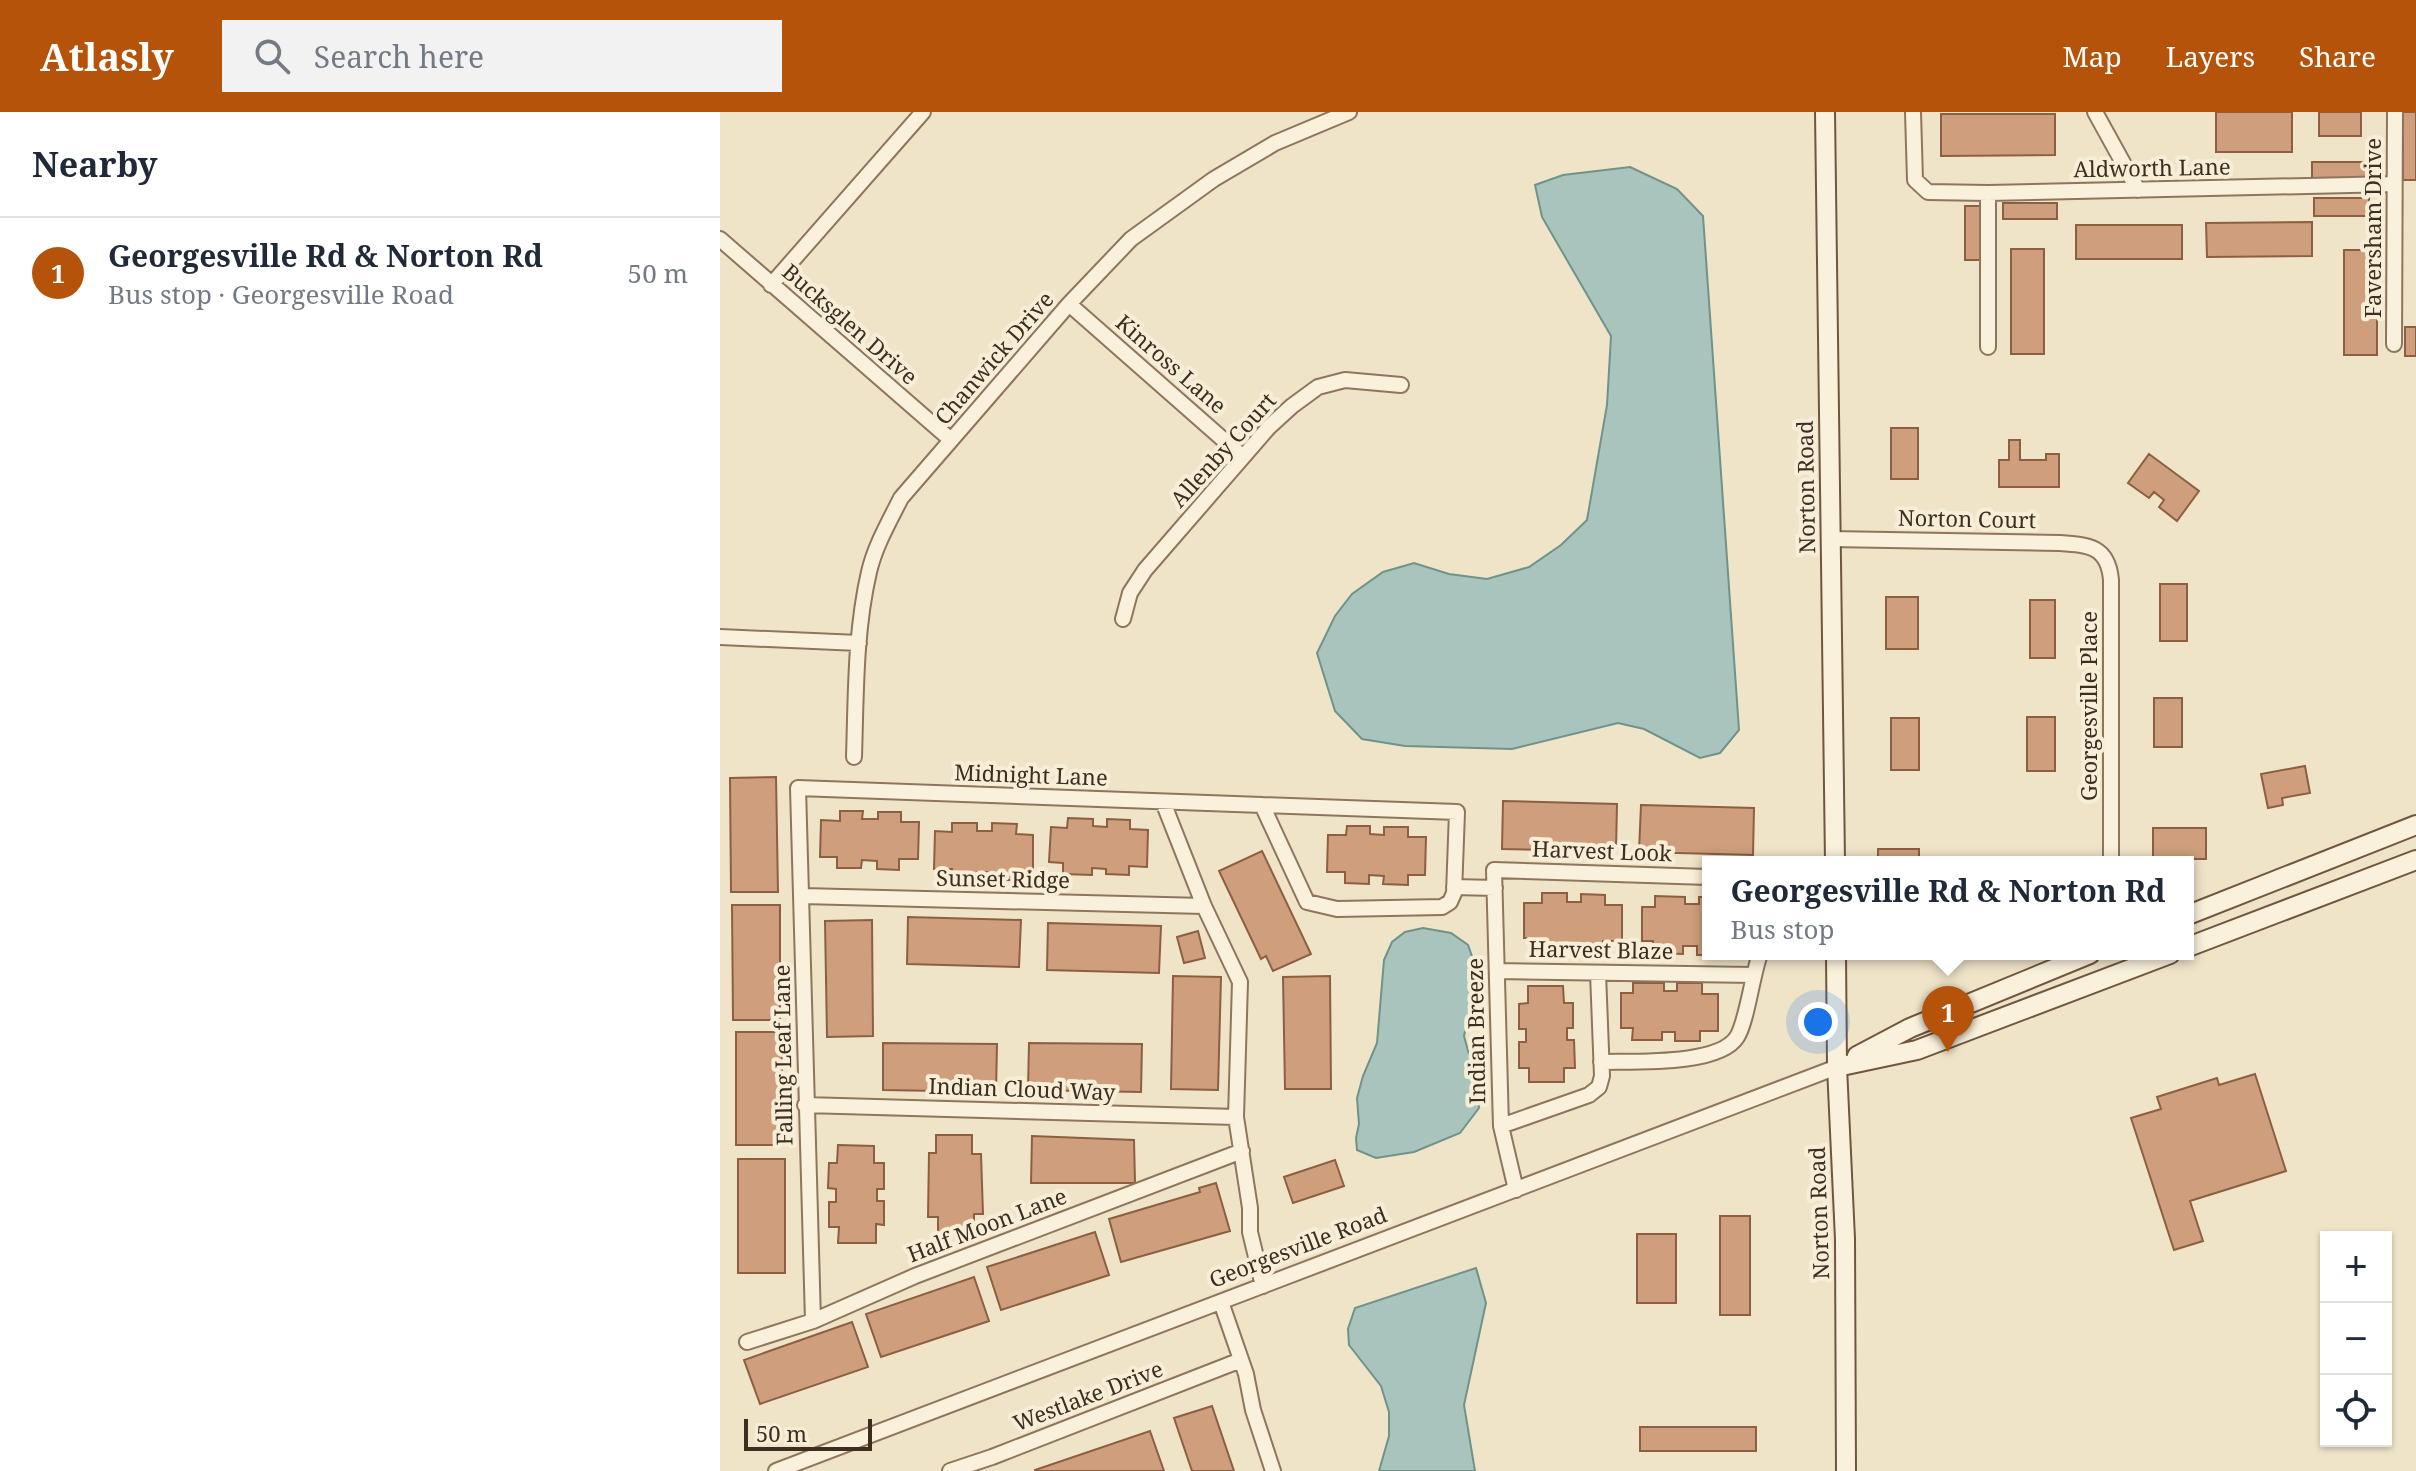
<!DOCTYPE html>
<meta charset="utf-8">
<style>
:root{--surface:#fff;--page:#f2f2f3;--text:#1f2937;--muted:#747a83;--line:#e0e1e3;--accent:#b45309}
body{margin:0;font-family:"Noto Serif",serif;background:var(--page);color:var(--text)}
.controls{position:absolute;right:24px;bottom:24px;display:grid;overflow:hidden;border-radius:0px;box-shadow:0 2px 6px #0004}
.controls button{width:72px;height:72px;display:grid;place-items:center;padding:0;border:0;border-bottom:2px solid var(--line);background:var(--surface);color:var(--text);font:40px sans-serif}
.scale{position:absolute;left:24px;bottom:20px;width:128px;box-sizing:border-box;padding-left:8px;border:4px solid #3d2e20;border-top:0;font-size:22px;line-height:28px;white-space:nowrap;color:#3d2e20;-webkit-text-stroke:6px #f7eed8;paint-order:stroke}
.you{position:absolute;left:1098px;top:910px;width:28px;height:28px;margin:-20px;border:6px solid #fff;border-radius:50%;background:#1a73e8;box-shadow:0 0 0 12px #1a73e833}
.badge{display:grid;place-items:center;width:52px;height:52px;border-radius:50%;background:var(--accent);color:#fff;font-size:26px;font-weight:700}
.pin{position:absolute;translate:-50% -66px;filter:drop-shadow(0 2px 4px #0008)}
.pin::after{content:'';position:absolute;top:42px;width:28px;height:24px;background:inherit;clip-path:polygon(0 0,100% 0,50% 100%)}
.popup{position:absolute;left:982px;top:744px;width:492px;height:104px;box-sizing:border-box;display:grid;place-content:center;border-radius:0px;background:var(--surface);filter:drop-shadow(0 2px 6px #0005);font-size:26px;white-space:nowrap;color:var(--muted)}
.popup b{font-size:30px;color:var(--text)}
.popup::after{content:'';position:absolute;left:50%;top:100%;margin-left:-16px;border:16px solid transparent;border-top-color:var(--surface)}
.list{margin:0;padding:0;list-style:none}
h2{display:flex;justify-content:space-between;align-items:center;height:104px;margin:0;padding:0 32px;font-size:34px}
h2 small{font-size:26px;font-weight:400;color:var(--muted)}
.list li{display:grid;grid-template-columns:52px 1fr auto;gap:24px;align-items:center;box-sizing:border-box;height:112px;padding:0 32px;border-top:2px solid var(--line)}
.list b{display:block;font-size:30px;white-space:nowrap}
.list p{margin:0;font-size:26px;white-space:nowrap;color:var(--muted)}
.list em{font-size:26px;font-style:normal;color:var(--muted)}
.icon{flex:none;width:44px;height:44px;fill:none;stroke:currentColor;stroke-width:2;stroke-linecap:round;stroke-linejoin:round}
.map{position:relative;flex:none;width:1696px;height:1359px;overflow:hidden}
header{display:flex;align-items:center;gap:48px;box-sizing:border-box;height:112px;padding:0 40px;background:var(--accent);color:#fff}
header strong{font-size:38px}
nav{display:flex;gap:44px;margin-inline-start:auto;font-size:28px}
.search{width:560px;height:72px;background:var(--page);display:flex;align-items:center;gap:20px;box-sizing:border-box;padding:0 28px;border-radius:0px;color:var(--muted);font-size:30px}
main{display:flex}
aside{flex:1;background:var(--surface)}
.map>svg:first-child{display:block}
.water{fill:#a9c4bc;stroke:#6f938a;stroke-width:2}
.building{fill:#cf9f7d;stroke:#8d5f41;stroke-width:2}
.lines{fill:none;stroke-linecap:round;stroke-linejoin:round}
.street-casing{stroke:#8d765c;stroke-width:18}
.secondary-casing{stroke:#6f573f;stroke-width:22}
.street{stroke:#faf1dc;stroke-width:14}
.secondary{stroke:#faf1dc;stroke-width:18}
.labels{text-anchor:middle;stroke-width:8;stroke-linejoin:round;paint-order:stroke}
.street-label{font-size:22px;fill:#3d2e20;stroke:#f7eed8}
</style>
<header>
<strong>Atlasly</strong>
<div class="search"><svg class="icon" aria-label="search" viewBox="0 0 24 24"><circle cx="10" cy="10" r="6"/><path d="M15 15l6 6"/></svg>Search here</div>
<nav><a>Map</a><a>Layers</a><a>Share</a></nav>
</header>
<main>
<aside>
<h2>Nearby<small></small></h2>
<ul class="list">
<li><span class="badge">1</span><div><b>Georgesville Rd &amp; Norton Rd</b><p>Bus stop · Georgesville Road</p></div><em>50 m</em></li>
</ul>
</aside>
<div class="map">
<svg width="1696" height="1359" viewBox="0 0 1696 1359">
<rect width="100%" height="100%" fill="#f0e4c8"/>
<!-- water -->
<path class="water" d="M910,55L957,77L983,104L1019,618L1000,641L980,646L924,617L898,611L792,637L685,634L642,627L615,599L597,541L615,504L632,482L663,460L694,451L729,462L767,467L809,455L841,433L867,408L887,293L891,224L822,105L815,73L843,63Z
M703,816L731,821L748,833L758,861L744,924L758,975L759,996L740,1021L694,1040L656,1046L637,1038L636,1026L639,1012L637,986L643,964L657,931L664,848L672,830L685,820Z
M756,1156L766,1191L744,1293L755,1359H659L669,1324V1300L661,1274L629,1233L628,1217L635,1196Z"/>
<!-- building -->
<path class="building" d="M1496,0H1572V40H1496Z
M1599,0H1641V24H1599Z
M1683,0H1696V68H1683Z
M1221,2H1335V43L1221,44Z
M1592,50H1649V69H1592Z
M1594,86H1649V104H1594Z
M1283,91H1337V107H1283Z
M1245,94H1262V148H1245Z
M1592,110V144L1487,145L1486,111Z
M1356,113H1462V147H1356Z
M1291,137H1324V242H1291Z
M1624,138H1657V243H1624Z
M1685,215H1696V244H1685Z
M1171,316H1198V367H1171Z
M1289,328H1300V348H1326V342H1339V375H1279V348H1289Z
M1429,342L1479,379L1457,409L1439,395L1444,388L1434,380L1429,386L1408,371Z
M1440,472H1467V529H1440Z
M1166,485H1198V537H1166Z
M1310,488H1335V546H1310Z
M1434,586H1462V635H1434Z
M1307,605H1335V659H1307Z
M1171,606H1199V658H1171Z
M1585,654L1590,681L1562,686L1563,693L1548,696L1541,662Z
M56,665L58,780H11L10,666Z
M783,689L897,692L896,739L782,737Z
M921,693L1034,696L1033,743L919,740Z
M120,699H143L142,707H158V700H181V710H199L198,747H179V758L157,757V749L142,748L141,756H117V745H100L101,708L120,709Z
M348,706L373,707V714L387,715V707L410,708V717L428,718L427,755L409,754V763L386,762V757L372,756V763L343,762V751L329,750L331,715L347,716Z
M232,711H257V719H272V711L297,712L296,722L313,723V759L295,758V768H270V760H257L256,768L232,767V757H214L215,719L232,720Z
M627,714H650V722L664,723V715H688V725H706L705,763H688V773L663,772L664,764L649,763V772L625,771V760H607L608,723H626Z
M1433,716H1486V747H1433Z
M1158,737H1199V750H1158Z
M542,739L591,842L553,859L546,844L541,847L499,759Z
M822,781H847V790H861V782L885,783V793H902V829H883L882,840H860V831H846V837H815V826H804V791H822Z
M935,784L965,785V792H979V785H988V842L1001,843H977V834H963V842L933,841V829H922V795H935Z
M12,793H60V908H13Z
M188,805L301,808L299,855L187,852Z
M152,808L153,924L107,925L105,809Z
M328,811L441,814L439,861L327,858Z
M478,819L485,846L464,851L457,825Z
M453,864L501,865L498,978L451,977Z
M610,864L611,977H565L563,865Z
M913,871H944V879H957V871H982V882H998V919H980V929H955V920H942V928H912L913,916H901V881H913Z
M808,874H843L844,891H853V916H847V928H854L855,956H844V970H809V956H799V930H806V917H799V892L808,891Z
M16,920H62V1033H16Z
M163,931L277,932L276,980L163,978Z
M309,931L422,932L421,980L308,978Z
M1535,962L1566,1059L1470,1089L1483,1129L1454,1138L1411,1006L1441,997L1437,985L1497,966L1499,973Z
M216,1023H252V1042H261L263,1102H254V1121H218V1105H208L209,1041H216Z
M312,1024L414,1028L415,1071H311Z
M118,1033L154,1034V1051H164V1077H157V1089H164V1113L156,1112V1131H118L119,1115H109V1090H116V1077L108,1076L109,1051H117Z
M18,1047H65V1161H18Z
M615,1048L624,1074L573,1091L564,1065Z
M496,1071L510,1119L401,1150L389,1107L480,1080L479,1076Z
M1000,1104H1030V1203H1000Z
M375,1120L389,1163L281,1198L267,1155Z
M917,1122H956V1191H917Z
M254,1165L269,1209L161,1245L146,1202Z
M132,1210L148,1255L40,1292L24,1248Z
M492,1294L514,1359H472L454,1306Z
M920,1315H1036V1339H920Z
M430,1319L444,1359H315V1358Z"/>
<g class="lines">
<!-- street casing -->
<g class="street-casing">
<path id="street" d="M1193,0L1195,68L1208,80L1268,81L1674,72
M1375,0L1418,78
M0,127L231,328
M51,173L203,0
M349,192L523,345
M1674,232L1675,0
M1268,235V81
M1110,427L1339,431C1369,433 1388,434 1391,468V750
M403,507L410,481L425,458L549,315L572,294L598,275L625,268L681,273
M0,525L139,531
M134,645C136,584 135,520 149,460C155,434 169,410 181,386L349,192L411,127L494,67L555,31L629,0
M443,690L484,794L520,870L516,1005L530,1096V1120L543,1174
M542,693L737,700L734,781L730,790L722,795L617,797L587,790Z
M734,775L775,776
M82,784L484,794
M777,859L1033,863
M881,950C912,949 999,954 1017,925C1027,909 1032,864 1040,842
M85,993L516,1005
M781,1014L869,983L879,975L882,964L878,861
M796,1078L781,1014L774,758L988,765
M501,1190L526,1262L533,1298L553,1359
M93,1209L78,676L542,693
M27,1230L93,1209L195,1164L522,1039
M56,1359L1117,955
M230,1359L272,1345L521,1248"/>
</g>
<!-- secondary casing -->
<g class="secondary-casing">
<path id="secondary" d="M1105,0L1115,750
M1468,803L1696,713
M1468,835L1696,748
M1116,842L1117,955L1125,1127L1126,1359
M1137,944L1190,916L1370,842
M1117,955L1197,938L1450,842"/>
</g>
<!-- street -->
<use href="#street" class="street"/>
<!-- secondary -->
<use href="#secondary" class="secondary"/>
</g>
<g class="labels">
<!-- street labels -->
<g class="street-label">
<text transform="translate(1432 56) rotate(-1)" y="8">Aldworth Lane</text>
<text transform="translate(1653 116) rotate(-90)" y="8">Faversham Drive</text>
<text transform="translate(130 212) rotate(41)" y="8">Bucksglen Drive</text>
<text transform="translate(274 246) rotate(-49)" y="8">Chanwick Drive</text>
<text transform="translate(451 252) rotate(41)" y="8">Kinross Lane</text>
<text transform="translate(503 338) rotate(-48)" y="8">Allenby Court</text>
<text transform="translate(1086 375) rotate(-91)" y="8">Norton Road</text>
<text transform="translate(1247 407) rotate(1)" y="8">Norton Court</text>
<text transform="translate(1369 594) rotate(-90)" y="8">Georgesville Place</text>
<text transform="translate(311 663) rotate(2)" y="8">Midnight Lane</text>
<text transform="translate(882 739) rotate(2)" y="8">Harvest Look</text>
<text transform="translate(283 767) rotate(1)" y="8">Sunset Ridge</text>
<text transform="translate(881 838) rotate(1)" y="8">Harvest Blaze</text>
<text transform="translate(756 919) rotate(-91)" y="8">Indian Breeze</text>
<text transform="translate(63 943) rotate(-91)" y="8">Falling Leaf Lane</text>
<text transform="translate(302 977) rotate(2)" y="8">Indian Cloud Way</text>
<text transform="translate(1099 1101) rotate(-92)" y="8">Norton Road</text>
<text transform="translate(267 1113) rotate(-21)" y="8">Half Moon Lane</text>
<text transform="translate(578 1135) rotate(-21)" y="8">Georgesville Road</text>
<text transform="translate(368 1284) rotate(-21)" y="8">Westlake Drive</text>
</g>
</g>
</svg>
<div class="controls">
<button>+</button>
<button>−</button>
<button><svg class="icon" aria-label="locate" viewBox="0 0 24 24"><circle cx="12" cy="12" r="6"/><path d="M12 2v4M12 18v4M2 12h4M18 12h4"/></svg></button>
</div>
<div class="scale">50 m</div>
<div class="you"></div>
<div class="pin badge" style="left:1228px;top:940px">1</div>
<div class="popup"><b>Georgesville Rd &amp; Norton Rd</b>Bus stop</div>
</div>
</main>
